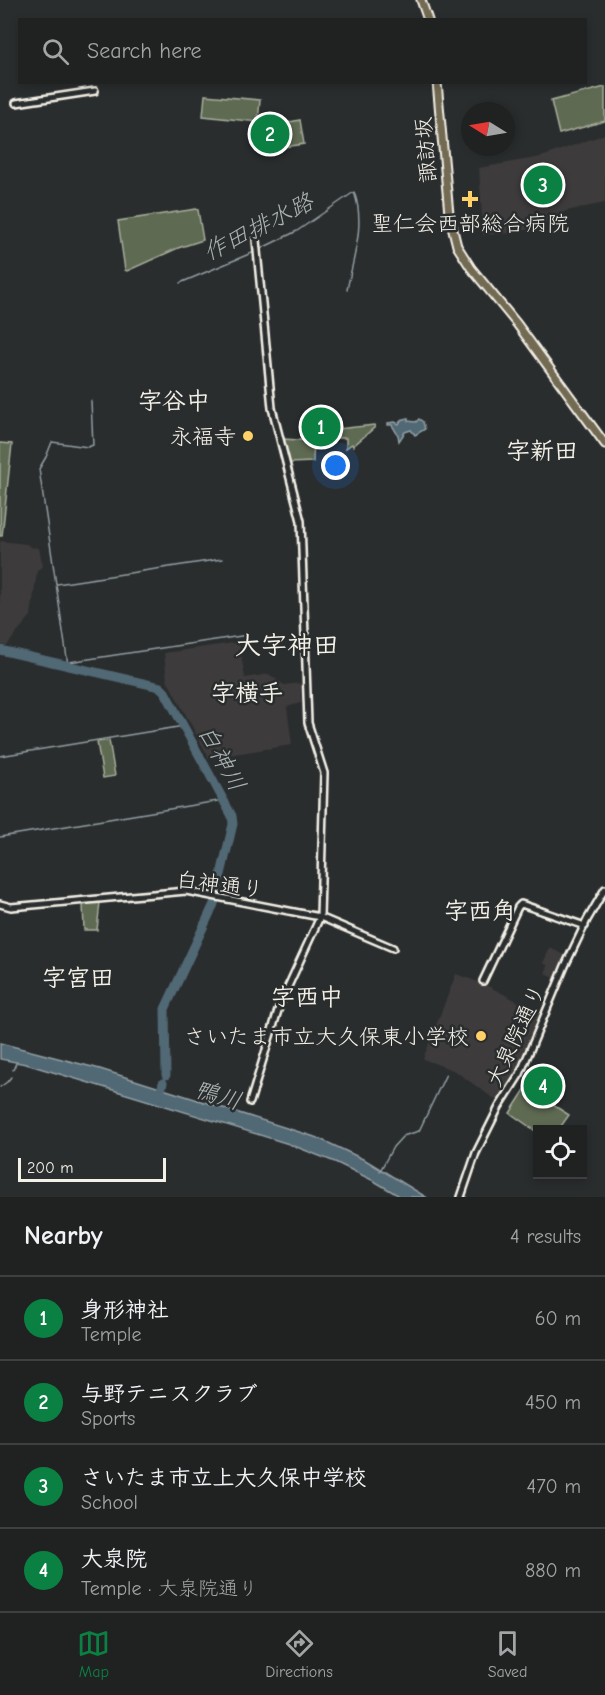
<!DOCTYPE html>
<meta charset="utf-8">
<style>
:root{--surface:#202222;--page:#2d2f2f;--text:#f1f3f6;--muted:#a2a4a5;--line:#3d3f40;--accent:#0b8043}
body{margin:0;font-family:"Comic Neue","Klee One",sans-serif;background:var(--page);color:var(--text)}
.controls{position:absolute;right:18px;bottom:18px;display:grid;overflow:hidden;border-radius:0px;box-shadow:0 3px 9px #0003}
.controls button{width:54px;height:54px;display:grid;place-items:center;padding:0;border:0;border-bottom:2px solid var(--line);background:var(--surface);color:var(--text);font:30px sans-serif}
.compass{position:absolute;left:461px;top:102px;width:54px;height:54px;border-radius:50%;background:var(--surface);box-shadow:0 3px 9px #0003;rotate:281deg}
.scale{position:absolute;left:18px;bottom:15px;width:148px;box-sizing:border-box;padding-left:6px;border:3px solid #f4f1e8;border-top:0;font-size:16px;line-height:21px;white-space:nowrap;color:#f4f1e8;-webkit-text-stroke:4px #2a2d2e;paint-order:stroke}
.you{position:absolute;left:336px;top:466px;width:21px;height:21px;margin:-15px;border:4px solid #fff;border-radius:50%;background:#1a73e8;box-shadow:0 0 0 9px #1a73e833}
.badge{display:grid;place-items:center;width:39px;height:39px;border-radius:50%;background:var(--accent);color:#fff;font-size:20px;font-weight:700}
.pin{position:absolute;translate:-50% -50%;border:3px solid #fff;box-shadow:0 2px 6px #0006}
.list{margin:0;padding:0;list-style:none}
h2{display:flex;justify-content:space-between;align-items:center;height:78px;margin:0;padding:0 24px;font-size:26px}
h2 small{font-size:20px;font-weight:400;color:var(--muted)}
.list li{display:grid;grid-template-columns:39px 1fr auto;gap:18px;align-items:center;box-sizing:border-box;height:84px;padding:0 24px;border-top:2px solid var(--line)}
.list b{display:block;font-size:22px;white-space:nowrap}
.list p{margin:0;font-size:20px;white-space:nowrap;color:var(--muted)}
.list em{font-size:20px;font-style:normal;color:var(--muted)}
.icon{flex:none;width:33px;height:33px;fill:none;stroke:currentColor;stroke-width:2;stroke-linecap:round;stroke-linejoin:round}
.map{position:relative;flex:none;width:605px;height:1197px;overflow:hidden}
.search{position:absolute;background:var(--surface);box-shadow:0 3px 9px #0003;left:18px;right:18px;top:18px;height:66px;display:flex;align-items:center;gap:15px;box-sizing:border-box;padding:0 21px;border-radius:0px;color:var(--muted);font-size:22px}
.sheet{height:414px;background:var(--surface)}
nav{display:flex;justify-content:space-around;align-items:center;box-sizing:border-box;height:84px;border-top:2px solid var(--line);background:var(--surface);font-size:16px;color:var(--muted)}
nav a{display:grid;justify-items:center;gap:3px}
nav .on{color:var(--accent)}
.map>svg:first-child{display:block}
.built{fill:#3d3a3a}
.green{fill:#5e6b53;stroke:#a9ae9e;stroke-width:1.5}
.water{fill:#516875;stroke:#929fa3;stroke-width:1.5}
.lines{fill:none;stroke-linecap:round;stroke-linejoin:round}
.stream{stroke:#929fa3;stroke-width:1.5}
.river{stroke:#516875;stroke-width:9}
.minor-casing{stroke:#f4f1e8;stroke-width:10}
.major-casing{stroke:#f4f1e8;stroke-width:11}
.minor{stroke:#2a2d2e;stroke-width:5}
.major{stroke:#736b52;stroke-width:7}
.poi-dot{fill:#ffd166;stroke:#2a2d2e;stroke-width:2}
.labels{text-anchor:middle;stroke-width:5;stroke-linejoin:round;paint-order:stroke}
.street-label{font-size:22px;fill:#f4f1e8;stroke:#2a2d2e}
.poi-label{font-size:22px;fill:#f4f1e8;stroke:#2a2d2e;text-anchor:end}
.water-label{font-size:24px;font-style:italic;fill:#abb3b4;stroke:#2a2d2e}
.neighbourhood-label{font-size:24px;font-weight:bold;fill:#f4f1e8;stroke:#2a2d2e}
.quarter-label{font-size:26px;font-weight:bold;fill:#f4f1e8;stroke:#2a2d2e}
</style>
<div class="map">
<svg width="605" height="1197" viewBox="0 0 605 1197">
<rect width="100%" height="100%" fill="#2a2d2e"/>
<filter id="ink" filterUnits="userSpaceOnUse"><feTurbulence type="fractalNoise" baseFrequency=".0167" numOctaves="2"/><feDisplacementMap in="SourceGraphic" scale="12" xChannelSelector="R" yChannelSelector="G"/><feConvolveMatrix kernelMatrix="1 2 1 2 8 2 1 2 1" color-interpolation-filters="sRGB"/></filter>
<g filter="url(#ink)">
<!-- built -->
<path class="built" d="M605,134V203L566,211L539,227L512,233L483,235L479,168L541,157Z
M0,541L27,544L30,547L39,548L43,566L37,571L31,616L18,631L7,646L0,645Z
M239,642L245,678L269,674L284,685L301,683V703L287,707L292,745L209,758L167,680L164,653Z
M550,948L565,955L554,978L545,973L548,966L543,963Z
M456,974L484,984L540,1013L515,1073L497,1101L455,1071L423,1059Z"/>
<!-- green -->
<path class="green" d="M605,87V121L559,134L551,101Z
M205,95L260,100L258,122L203,116Z
M300,120L304,144L278,148L274,125Z
M196,209L198,210L203,240L178,248L127,271L125,270L118,221Z
M374,425L375,427L353,446L352,444L346,448V438H337L338,429Z
M283,439L314,441L313,462L289,463Z
M0,443L12,444L2,536H0Z
M109,740L115,776L103,778L97,742Z
M100,902L97,930H84L83,904Z
M526,1088L569,1115L559,1129L538,1130L537,1132L510,1113Z"/>
<!-- water -->
<path class="water" d="M408,418V421L416,422L419,419L423,422L425,429L415,435L411,430L405,432L399,441L398,435L392,425H388V423L395,422L399,424L401,420Z
M0,1043L100,1069L318,1138L367,1161L426,1197H401L374,1181L335,1162L289,1144L133,1096L26,1064L0,1059Z"/>
<g class="lines">
<!-- stream -->
<path class="stream" d="M258,250L297,231L354,192C366,224 353,258 347,290
M180,283L254,252
M57,584L222,559
M69,662L248,635
M68,665L39,469L46,457L52,442L88,447L93,445L91,401
M0,756L184,726
M0,837L224,800
M13,1070L16,1063
M0,1087L7,1082L11,1077
M380,1171L393,1147L403,1136L419,1131L446,1074"/>
<!-- river -->
<path class="river" d="M0,650L160,687L165,692L232,816L233,824L214,904L165,1009L166,1075
M159,1097L163,1083"/>
<!-- minor casing -->
<g class="minor-casing">
<path id="minor" d="M16,103L95,91
M0,904L11,907L186,891L320,917L393,948
M483,981L518,907L521,904L585,926
M250,1102L280,1004L320,917L324,773L308,723L301,521L272,408L256,240
M461,1197L476,1153L499,1107L520,1074L565,966L587,920L605,889"/>
</g>
<!-- major casing -->
<g class="major-casing">
<path id="major" d="M421,0L428,20
M437,82L449,214L457,246L471,268L517,324L605,444"/>
</g>
<!-- minor -->
<use href="#minor" class="minor"/>
<!-- major -->
<use href="#major" class="major"/>
</g>
</g>
<!-- markers -->
<g class="poi-dot">
<path d="M467 190h6v6h6v6h-6v6h-6v-6h-6v-6h6z"/>
<circle cx="248" cy="436" r="6"/>
<circle cx="481" cy="1036" r="6"/>
</g>
<g class="labels">
<!-- street labels -->
<g class="street-label">
<text transform="translate(425 150) rotate(-95)" y="8">諏訪坂</text>
<text transform="translate(220 884) rotate(7)" y="8">白神通り</text>
<text transform="translate(515 1035) rotate(-65)" y="8">大泉院通り</text>
</g>
<!-- poi labels -->
<g class="poi-label">
<text x="470" y="231" text-anchor="middle">聖仁会西部総合病院</text>
<text x="236" y="444">永福寺</text>
<text x="469" y="1044">さいたま市立大久保東小学校</text>
</g>
<!-- water labels -->
<g class="water-label">
<text transform="translate(258 227) rotate(-27)" y="8">作田排水路</text>
<text transform="translate(222 758) rotate(61)" y="8">白神川</text>
<text transform="translate(218 1095) rotate(17)" y="8">鴨川</text>
</g>
<!-- neighbourhood labels -->
<g class="neighbourhood-label">
<text x="174" y="409">字谷中</text>
<text x="542" y="459">字新田</text>
<text x="247" y="701">字横手</text>
<text x="480" y="919">字西角</text>
<text x="78" y="986">字宮田</text>
<text x="307" y="1005">字西中</text>
</g>
<!-- quarter labels -->
<g class="quarter-label">
<text x="287" y="654">大字神田</text>
</g>
</g>
</svg>
<div class="controls">
<button><svg class="icon" aria-label="locate" viewBox="0 0 24 24"><circle cx="12" cy="12" r="6"/><path d="M12 2v4M12 18v4M2 12h4M18 12h4"/></svg></button>
</div>
<svg class="compass" viewBox="-18 -18 36 36"><path d="M0-13l5 13h-10z" fill="#e53935"/><path d="M0 13l5-13h-10z" fill="#a2a4a5"/></svg>
<div class="scale">200 m</div>
<div class="you"></div>
<div class="pin badge" style="left:321px;top:427px">1</div>
<div class="pin badge" style="left:270px;top:134px">2</div>
<div class="pin badge" style="left:543px;top:185px">3</div>
<div class="pin badge" style="left:543px;top:1086px">4</div>
<div class="search"><svg class="icon" aria-label="search" viewBox="0 0 24 24"><circle cx="10" cy="10" r="6"/><path d="M15 15l6 6"/></svg>Search here</div>
</div>
<section class="sheet">
<h2>Nearby<small>4 results</small></h2>
<ul class="list">
<li><span class="badge">1</span><div><b>身形神社</b><p>Temple</p></div><em>60 m</em></li>
<li><span class="badge">2</span><div><b>与野テニスクラブ</b><p>Sports</p></div><em>450 m</em></li>
<li><span class="badge">3</span><div><b>さいたま市立上大久保中学校</b><p>School</p></div><em>470 m</em></li>
<li><span class="badge">4</span><div><b>大泉院</b><p>Temple · 大泉院通り</p></div><em>880 m</em></li>
</ul>
</section>
<nav>
<a class="on"><svg class="icon" aria-label="map" viewBox="0 0 24 24"><path d="M3 6l6-2 6 2 6-2v14l-6 2-6-2-6 2zM9 4v14M15 6v14"/></svg>Map</a>
<a><svg class="icon" aria-label="directions" viewBox="0 0 24 24"><path d="M12 3l9 9-9 9-9-9zM9 14v-3h6M13 9l2 2-2 2"/></svg>Directions</a>
<a><svg class="icon" aria-label="saved" viewBox="0 0 24 24"><path d="M7 4h10v16l-5-4-5 4z"/></svg>Saved</a>
</nav>
